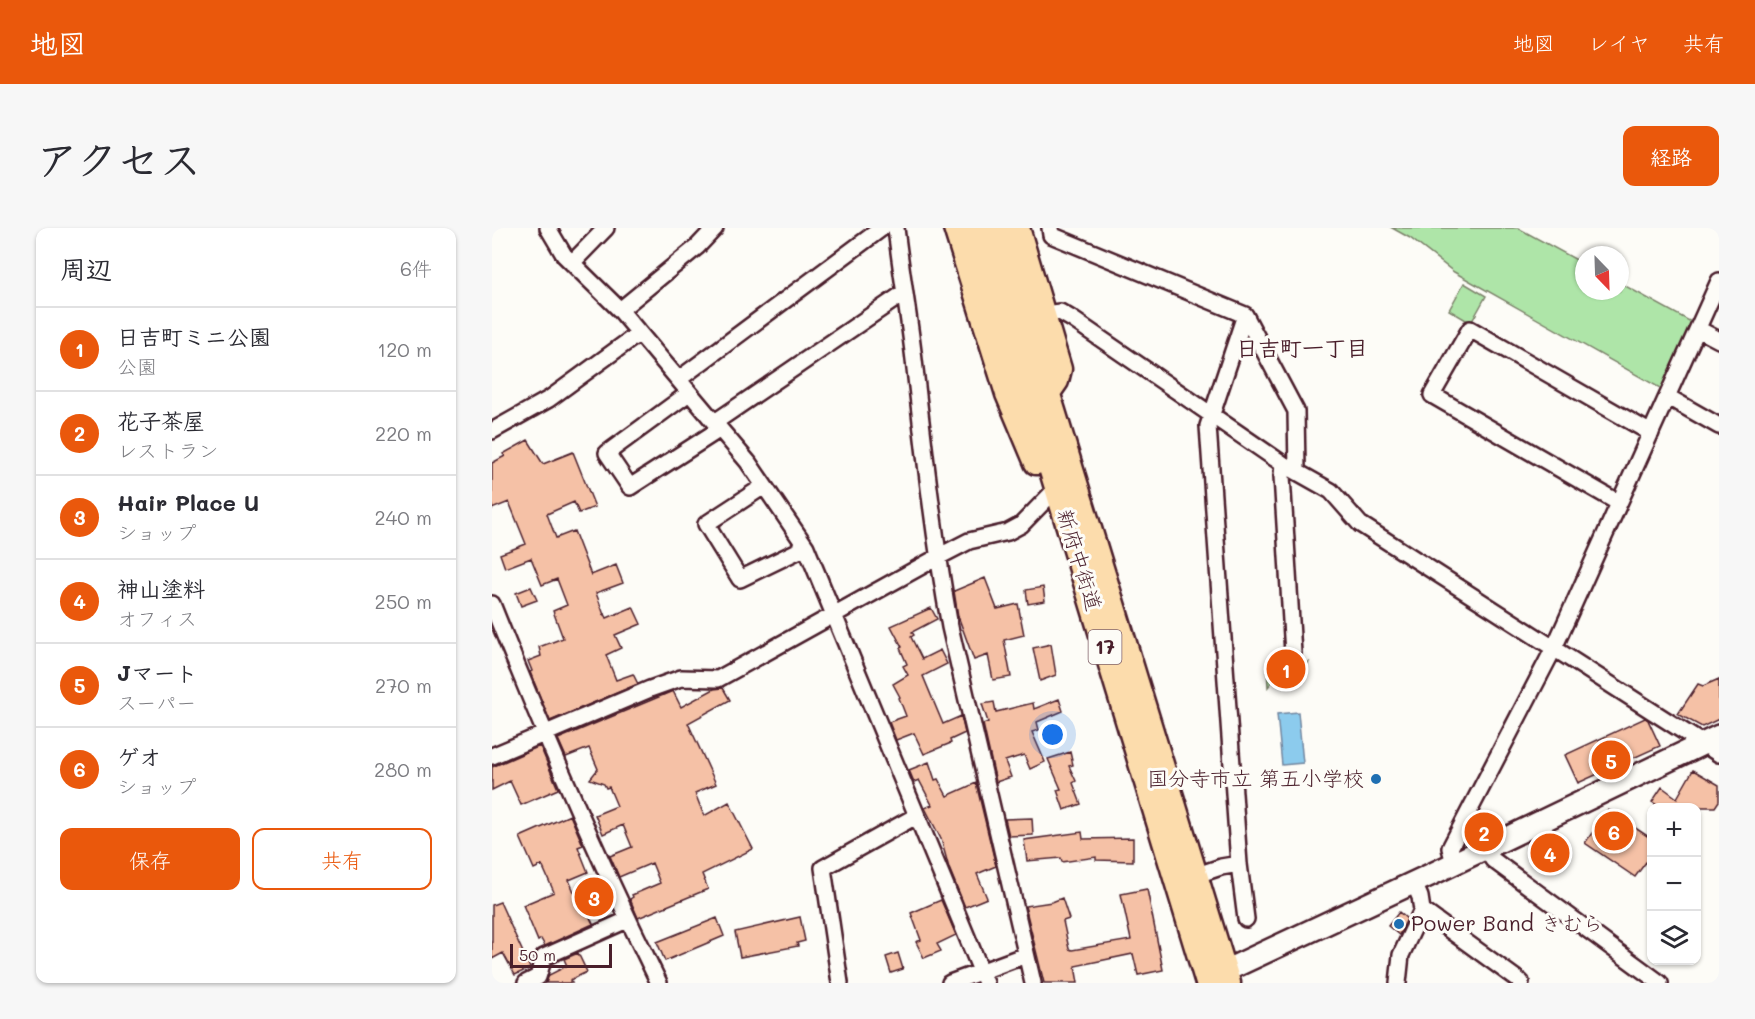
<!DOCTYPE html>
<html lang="ja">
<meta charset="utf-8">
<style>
:root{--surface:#fff;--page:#f7f7f7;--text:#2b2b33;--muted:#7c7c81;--line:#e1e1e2;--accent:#ea580c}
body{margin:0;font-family:Mali,"Klee One",sans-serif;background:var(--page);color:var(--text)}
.controls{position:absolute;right:18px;bottom:18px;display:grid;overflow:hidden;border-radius:12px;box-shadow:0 2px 4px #0004}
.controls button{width:54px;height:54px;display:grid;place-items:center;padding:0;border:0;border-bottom:2px solid var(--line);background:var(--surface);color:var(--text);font:30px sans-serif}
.compass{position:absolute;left:1083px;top:18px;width:54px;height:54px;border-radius:50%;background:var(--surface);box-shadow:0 2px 4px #0004;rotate:157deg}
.scale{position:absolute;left:18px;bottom:15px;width:102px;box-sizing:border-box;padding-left:6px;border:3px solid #4a1f2b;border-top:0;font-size:16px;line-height:21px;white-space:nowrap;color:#4a1f2b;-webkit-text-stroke:4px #fdfcf7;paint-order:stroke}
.you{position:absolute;left:561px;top:507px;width:21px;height:21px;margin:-15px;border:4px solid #fff;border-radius:50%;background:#1a73e8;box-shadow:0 0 0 9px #1a73e833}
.badge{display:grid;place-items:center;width:39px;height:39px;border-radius:50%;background:var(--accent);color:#fff;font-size:20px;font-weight:700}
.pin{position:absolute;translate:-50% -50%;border:3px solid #fff;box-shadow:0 2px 6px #0006}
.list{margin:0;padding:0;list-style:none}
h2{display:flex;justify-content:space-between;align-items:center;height:78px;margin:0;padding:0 24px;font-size:26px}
h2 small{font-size:20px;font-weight:400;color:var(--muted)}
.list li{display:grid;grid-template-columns:39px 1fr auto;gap:18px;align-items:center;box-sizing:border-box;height:84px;padding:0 24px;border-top:2px solid var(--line)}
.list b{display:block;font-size:22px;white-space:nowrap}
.list p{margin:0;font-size:20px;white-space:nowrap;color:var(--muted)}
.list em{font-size:20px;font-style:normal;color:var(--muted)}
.actions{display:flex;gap:12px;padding:18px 24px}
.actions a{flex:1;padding:14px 0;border:2px solid var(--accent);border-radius:12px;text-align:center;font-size:21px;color:var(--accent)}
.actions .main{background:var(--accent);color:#fff}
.icon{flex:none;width:33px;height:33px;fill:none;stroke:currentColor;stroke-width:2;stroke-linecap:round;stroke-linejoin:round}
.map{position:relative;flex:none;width:1227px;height:755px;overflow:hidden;border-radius:12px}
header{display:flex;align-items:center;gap:36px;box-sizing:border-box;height:84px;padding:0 30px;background:var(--accent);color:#fff}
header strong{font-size:28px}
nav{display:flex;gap:33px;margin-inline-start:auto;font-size:21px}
.intro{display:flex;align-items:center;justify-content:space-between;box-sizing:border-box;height:144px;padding:0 36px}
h1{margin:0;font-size:42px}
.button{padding:15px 27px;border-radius:12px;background:var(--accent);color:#fff;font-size:21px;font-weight:700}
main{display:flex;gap:36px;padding:0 36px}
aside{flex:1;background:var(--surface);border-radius:12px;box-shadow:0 2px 4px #0004}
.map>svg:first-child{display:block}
.green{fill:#aee5a8;stroke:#7c826a;stroke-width:1.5}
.water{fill:#8ccbed;stroke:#72869f;stroke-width:1.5}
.building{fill:#f5c1a6;stroke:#4a1f2b;stroke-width:1.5}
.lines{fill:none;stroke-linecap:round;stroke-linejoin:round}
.street-casing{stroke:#4a1f2b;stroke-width:20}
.secondary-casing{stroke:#4a1f2b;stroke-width:26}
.primary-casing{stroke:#4a1f2b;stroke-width:27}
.street{stroke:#fdfcf7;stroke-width:15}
.secondary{stroke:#fdfcf7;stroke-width:21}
.primary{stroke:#fcdcac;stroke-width:22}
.poi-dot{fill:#1f6fb2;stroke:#fdfcf7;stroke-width:2}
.labels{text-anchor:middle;stroke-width:6;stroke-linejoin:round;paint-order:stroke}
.shield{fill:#fdfcf7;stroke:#806168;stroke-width:1.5}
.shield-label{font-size:20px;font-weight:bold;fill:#4a1f2b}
.street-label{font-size:21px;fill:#4a1f2b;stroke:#fdfcf7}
.poi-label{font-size:21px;fill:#4a1f2b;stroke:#fdfcf7;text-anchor:end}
.neighbourhood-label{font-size:22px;font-weight:bold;fill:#4a1f2b;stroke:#fdfcf7}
</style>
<header>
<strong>地図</strong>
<nav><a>地図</a><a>レイヤ</a><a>共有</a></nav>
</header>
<div class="intro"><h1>アクセス</h1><a class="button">経路</a></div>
<main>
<aside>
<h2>周辺<small>6件</small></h2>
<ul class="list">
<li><span class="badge">1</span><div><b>日吉町ミニ公園</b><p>公園</p></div><em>120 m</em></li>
<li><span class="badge">2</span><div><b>花子茶屋</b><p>レストラン</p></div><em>220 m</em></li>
<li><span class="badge">3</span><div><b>Hair Place U</b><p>ショップ</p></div><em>240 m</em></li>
<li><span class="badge">4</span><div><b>神山塗料</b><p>オフィス</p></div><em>250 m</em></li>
<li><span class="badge">5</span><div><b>Jマート</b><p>スーパー</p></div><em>270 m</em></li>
<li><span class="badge">6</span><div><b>ゲオ</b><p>ショップ</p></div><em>280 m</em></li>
</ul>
<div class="actions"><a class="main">保存</a><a>共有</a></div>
</aside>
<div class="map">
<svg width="1227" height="755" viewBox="0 0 1227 755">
<rect width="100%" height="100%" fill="#fdfcf7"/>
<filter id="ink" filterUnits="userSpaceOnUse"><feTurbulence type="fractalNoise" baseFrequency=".0167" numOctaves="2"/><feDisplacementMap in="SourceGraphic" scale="12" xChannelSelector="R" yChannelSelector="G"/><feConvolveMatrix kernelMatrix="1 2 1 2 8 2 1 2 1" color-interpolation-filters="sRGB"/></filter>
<g filter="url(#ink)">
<!-- green -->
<path class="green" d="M900,0H1026L1092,36V63H1128V55L1203,96L1175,164L962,44L918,10Z
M972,55L994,68L979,95L957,82Z
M806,425L807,436L817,434L810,448L801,455L788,444L776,459L775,439L799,436V426Z"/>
<!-- water -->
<path class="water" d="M806,484L811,535L790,537L785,486Z"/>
<!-- building -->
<path class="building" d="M36,212L51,236L81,224L103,279L87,285L82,274L55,286L64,310L82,303L99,347L124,337L131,355L104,365L112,387L113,386L115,390L141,379L149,396L123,407L129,420L114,427L124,452L141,446L146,456L58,493L38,444L40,443L36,433L49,428L47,419L71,410L61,383L75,377L65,351L50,357L39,330L13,340L8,326L34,316L17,274L0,281V235L13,228L11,226Z
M493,350L505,381L526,376L532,407L512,412L519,449L501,452L496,427L482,432L466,388L462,363Z
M39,359L45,372L29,378L24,365Z
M551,359L553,373L536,376L534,362Z
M439,380L445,391L420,404L422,407L419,409L430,431L448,422L455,436L431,448L451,496L469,488L473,505L458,512L459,515L432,526L422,505L404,512L397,494L414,488L407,470L408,469L401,456L416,447L411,438L415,436L408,420L410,419L399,398Z
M559,416L564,447L548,453L541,420Z
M1227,451V491L1210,499L1186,486L1206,456L1211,458Z
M231,460L238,472L196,495L224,556L203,565L212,588L237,574L261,621L210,646L216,661L146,690L138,671L141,669L140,667L168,655L160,635L127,649L118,628L140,619L131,597L111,606L103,587L125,578L117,559L114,560L112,556L98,551L106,541L97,520L74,529L66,511L181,463L189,479L222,461Z
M567,471L571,483L545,494L547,502L540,504L553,534L538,541L532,527L513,533L519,549L504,554L491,496L496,494L490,476L502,474L504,484L541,475L542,481Z
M1153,490L1156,492L1168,518L1086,555L1073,527Z
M48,518L66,561L29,577L18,553L0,562V539Z
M578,524L581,537L577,538L584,553L581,555L589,576L572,582L565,562L569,561L556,531Z
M437,534L443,552L446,551L455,568L484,555L504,638L485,646L495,670L473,679L457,640L449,611L433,580L440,577L427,552L422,554L417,542Z
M1201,542L1227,557V573L1223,579H1168L1160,574L1170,559L1185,570Z
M1116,582L1160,611V626L1143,649L1093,615Z
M78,587L91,617L86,619L96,644L77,652L91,685L95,683L101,696L53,718L49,711L46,713L31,677L62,664L50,637L42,641L28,609Z
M540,590L541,607L517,608L513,591Z
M590,604L591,611L641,610V633L604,632V629L570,634L569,630L535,633L532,612Z
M655,661L671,742L646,747L641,726L583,738L586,755H552L533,678L560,674L570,670L577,691L571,693L577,721L580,722L639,712L629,666Z
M449,672L464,707L445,716L449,723L432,730L424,714L429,712L419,685Z
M8,674L38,740L23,747L11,725L0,731V677Z
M907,684L915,691L907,707L896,698Z
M308,689L313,713L305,715L306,718L248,729L243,704Z
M225,690L232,708L173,733L165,714Z
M86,725L95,744L78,752L80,755H54L57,747L75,738L72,731Z
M406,725L411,741L399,745L394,729Z"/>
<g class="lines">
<!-- street casing -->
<g class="street-casing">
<path id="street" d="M56,0L72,27L128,82L228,201L256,234L314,319L494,755
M404,0C409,44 417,88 422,132C432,221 442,310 458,399L541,755
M558,0L559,7L753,87L804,183L805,243
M80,35L114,0
M128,82L205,19L223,0
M552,86L568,84L580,91L791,236L839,263L868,296L1227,526
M753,87L716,198L747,636L754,691
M1206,101L1227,112
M187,151L390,0
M197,165L115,225L138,259L228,201
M1176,169L1227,198
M223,194L412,65
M0,203L57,171L146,106
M791,236L790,248L801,425
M272,258L214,296L248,351L314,319
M1127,275L940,167L978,101L1159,205
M0,376C51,504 106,631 167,755
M0,528L158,461L189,450L226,451L446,329L477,313L516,304L529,297L565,260
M994,621L1001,632L1168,755
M962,635L958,620L1062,420L1227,53
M705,647L729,639L747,636
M930,682L1029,754
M34,755L46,749L52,729L135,692
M348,755L331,640L424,588
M458,755L534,727
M906,755L909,727L930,682L928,669L922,655"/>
</g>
<!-- secondary casing -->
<g class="secondary-casing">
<path id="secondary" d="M718,750L938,647L1227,508"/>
</g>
<!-- primary casing -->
<g class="primary-casing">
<path id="primary" d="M463,0L515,166L544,235
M485,0L715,755
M506,0L737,755
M526,0L568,141L565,153L556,166"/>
</g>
<!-- street -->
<use href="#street" class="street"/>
<!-- secondary -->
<use href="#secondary" class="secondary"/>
<!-- primary -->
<use href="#primary" class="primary"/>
</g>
</g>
<!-- markers -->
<g class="poi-dot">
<circle cx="884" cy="551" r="6"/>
<circle cx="907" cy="696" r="6"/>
</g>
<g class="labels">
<!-- shield labels -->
<rect class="shield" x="596.5" y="402" width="33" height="34" rx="4.5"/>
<g class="shield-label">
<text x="613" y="426">17</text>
</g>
<!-- street labels -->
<g class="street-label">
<text transform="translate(587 332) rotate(73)" y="7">新府中街道</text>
</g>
<!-- poi labels -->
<g class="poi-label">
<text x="872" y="558">国分寺市立 第五小学校</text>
<text x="919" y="703" text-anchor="start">Power Band きむら</text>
</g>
<!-- neighbourhood labels -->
<g class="neighbourhood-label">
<text x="810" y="128">日吉町一丁目</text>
</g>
</g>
</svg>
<div class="controls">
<button>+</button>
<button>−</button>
<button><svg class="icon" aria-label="layers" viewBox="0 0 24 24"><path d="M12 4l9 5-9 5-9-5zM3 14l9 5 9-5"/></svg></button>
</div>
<svg class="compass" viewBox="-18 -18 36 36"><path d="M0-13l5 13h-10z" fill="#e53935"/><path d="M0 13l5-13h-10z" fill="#7c7c81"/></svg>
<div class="scale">50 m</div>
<div class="you"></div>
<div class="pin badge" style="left:794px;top:441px">1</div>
<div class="pin badge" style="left:992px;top:604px">2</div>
<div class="pin badge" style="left:102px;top:669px">3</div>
<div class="pin badge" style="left:1058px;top:625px">4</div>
<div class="pin badge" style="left:1119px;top:532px">5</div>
<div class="pin badge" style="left:1122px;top:603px">6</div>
</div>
</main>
